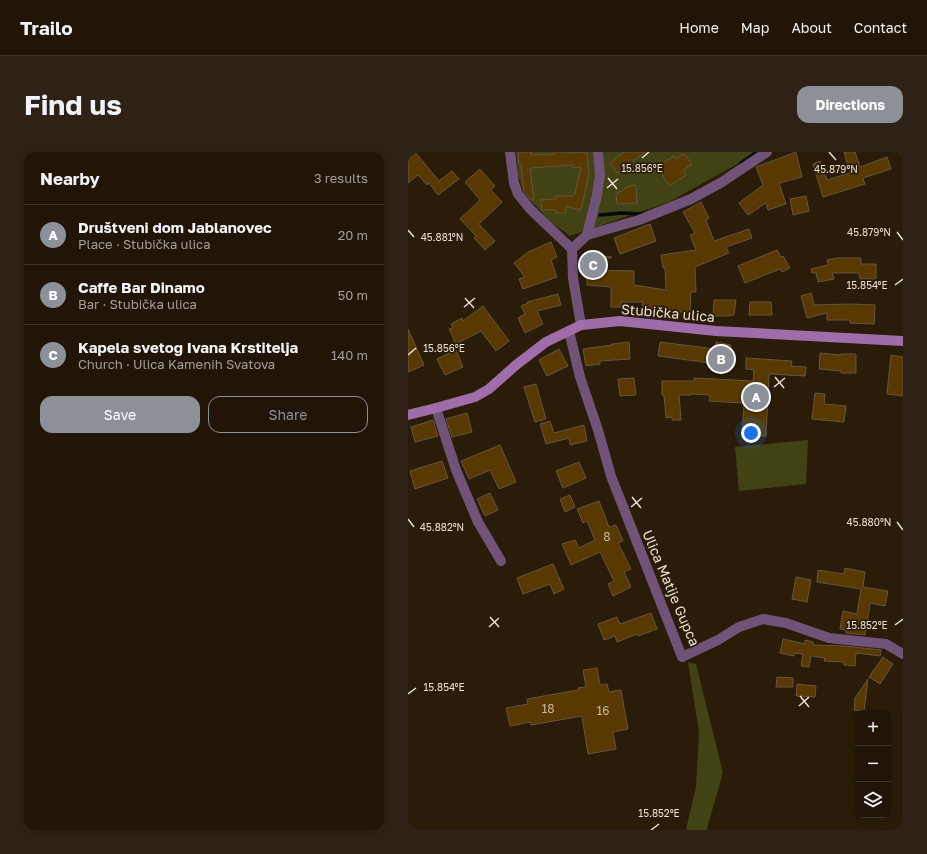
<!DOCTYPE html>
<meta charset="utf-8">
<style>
:root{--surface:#201507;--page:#2d2215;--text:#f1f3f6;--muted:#a29f9b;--line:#3d3428;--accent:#8c9099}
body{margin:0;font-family:"Golos Text",sans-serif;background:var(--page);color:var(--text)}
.controls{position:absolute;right:12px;bottom:12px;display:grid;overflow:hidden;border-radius:8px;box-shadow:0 2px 6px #0003}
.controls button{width:36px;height:36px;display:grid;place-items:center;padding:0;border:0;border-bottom:1px solid var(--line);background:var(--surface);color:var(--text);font:20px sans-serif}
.you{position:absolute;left:343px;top:281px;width:14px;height:14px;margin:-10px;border:3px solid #fff;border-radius:50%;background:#1a73e8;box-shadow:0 0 0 6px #1a73e833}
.badge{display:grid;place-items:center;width:26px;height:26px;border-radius:50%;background:var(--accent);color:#fff;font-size:13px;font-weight:700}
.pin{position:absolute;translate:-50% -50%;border:2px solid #fff;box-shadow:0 1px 4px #0006}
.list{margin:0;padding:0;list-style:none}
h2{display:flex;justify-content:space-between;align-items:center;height:52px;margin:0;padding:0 16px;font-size:17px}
h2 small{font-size:13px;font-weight:400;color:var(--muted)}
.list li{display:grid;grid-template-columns:26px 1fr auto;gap:12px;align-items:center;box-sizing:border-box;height:60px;padding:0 16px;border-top:1px solid var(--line)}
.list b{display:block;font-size:15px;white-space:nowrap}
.list p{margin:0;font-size:13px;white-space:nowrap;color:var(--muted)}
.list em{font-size:13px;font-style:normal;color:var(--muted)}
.actions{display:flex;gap:8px;padding:12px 16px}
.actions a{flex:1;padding:9px 0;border:1px solid var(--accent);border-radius:12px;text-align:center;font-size:14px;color:var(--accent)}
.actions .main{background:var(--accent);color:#fff}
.icon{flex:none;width:22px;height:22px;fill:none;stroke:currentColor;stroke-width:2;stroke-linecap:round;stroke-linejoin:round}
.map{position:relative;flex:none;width:495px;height:678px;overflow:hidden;border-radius:12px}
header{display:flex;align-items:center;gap:24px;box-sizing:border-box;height:56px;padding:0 20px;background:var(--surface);border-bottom:1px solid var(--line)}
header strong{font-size:19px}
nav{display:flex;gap:22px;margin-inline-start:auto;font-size:14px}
.intro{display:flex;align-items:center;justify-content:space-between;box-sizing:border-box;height:96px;padding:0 24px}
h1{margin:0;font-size:28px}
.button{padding:10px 18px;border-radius:12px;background:var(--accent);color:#fff;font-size:14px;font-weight:700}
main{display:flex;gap:24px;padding:0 24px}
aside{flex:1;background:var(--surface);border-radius:12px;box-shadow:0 2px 6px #0003}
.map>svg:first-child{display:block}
.green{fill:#414315}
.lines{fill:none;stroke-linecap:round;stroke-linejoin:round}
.stream{stroke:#010b0c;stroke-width:3.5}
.building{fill:#583901;stroke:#655540}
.street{stroke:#715278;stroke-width:10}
.secondary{stroke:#9f6daa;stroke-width:10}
.ticks{fill:none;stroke:#e9dfd4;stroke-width:1.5}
.labels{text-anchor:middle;stroke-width:3.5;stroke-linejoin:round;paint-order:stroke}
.number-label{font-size:12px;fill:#c5b69f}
.street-label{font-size:14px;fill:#e9dfd4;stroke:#2b1c09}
.ticks-label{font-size:10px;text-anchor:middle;fill:#e9dfd4;stroke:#2b1c09;stroke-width:3.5;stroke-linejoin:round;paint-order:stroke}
</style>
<header>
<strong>Trailo</strong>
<nav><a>Home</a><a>Map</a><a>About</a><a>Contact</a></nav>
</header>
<div class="intro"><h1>Find us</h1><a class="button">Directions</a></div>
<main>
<aside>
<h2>Nearby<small>3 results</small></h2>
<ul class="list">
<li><span class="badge">A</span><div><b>Društveni dom Jablanovec</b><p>Place · Stubička ulica</p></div><em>20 m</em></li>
<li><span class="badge">B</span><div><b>Caffe Bar Dinamo</b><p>Bar · Stubička ulica</p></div><em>50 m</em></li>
<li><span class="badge">C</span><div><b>Kapela svetog Ivana Krstitelja</b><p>Church · Ulica Kamenih Svatova</p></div><em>140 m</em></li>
</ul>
<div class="actions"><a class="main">Save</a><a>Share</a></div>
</aside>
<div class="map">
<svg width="495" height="678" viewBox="0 0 495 678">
<rect width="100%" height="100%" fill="#2b1c09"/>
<!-- green -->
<path class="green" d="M108,0H351L261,50L162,84L144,71L119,45L113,33L110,21Z
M400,288L398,332L331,339L327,295Z
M280,510L288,512L315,621L299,676L300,678H279V673L288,635L291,580Z"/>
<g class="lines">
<!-- stream -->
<path class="stream" d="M333,11L349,0
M192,63L213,61L236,62"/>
</g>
<!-- building -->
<path class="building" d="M0,0H7L31,29L44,19L51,27L30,43L21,31L19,33L10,23L0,31Z
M110,0H123V3L147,2V0H159V1L179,0L181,22L173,58L158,54V61H148V58H134L133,48L148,47V44H165L166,41L167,42L173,15L165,16V13L122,16L126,48H123L116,40L113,12H111Z
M216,0H237L210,21L202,11Z
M388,0L394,25L371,31L378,52L360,58L358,51L340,63L331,51L355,33L348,15Z
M436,0H447L452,15L479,5L483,17L455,26L457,32L415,45L405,12L412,9L419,28L442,21Z
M276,2L284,12L275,18L278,23L262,34L249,15L266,4L268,7Z
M72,17L87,34L83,38L94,50L71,72L87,89L77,98L66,86L68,84L52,67L72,48L57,30Z
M228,33L229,51L209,52L208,42L221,34Z
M398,44L401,59L385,63L382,47Z
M293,50L301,66L298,68L306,89L341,77L344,86L318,95L321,101L287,115L288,140H283L282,160H249L234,157L235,150H213V155H203V135L179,133V118L226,119V133L258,138L257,116H255L253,103L288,98L282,83L287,81L275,60Z
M242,72L248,89L212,102L206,86Z
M143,90L149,105L143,108L149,125L115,137L111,127L117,125L106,111L120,100Z
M369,98L373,105L375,104L382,116L374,120L372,117L337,131L330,114Z
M183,103L204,105L171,118V113Z
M429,106H453V112H468V127H452L451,121H424L426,127L410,130L408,121H404L403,117L420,113L419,108Z
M403,141L406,153L442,152L467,153L466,172L442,171V168H419V161L399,166L393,144Z
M150,142L153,153L129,159L135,172L117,181L110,166L117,162L113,154L120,151L119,150Z
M306,148H328L326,163L320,164H305Z
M342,150H363L364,163H341Z
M75,154L101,189L88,199L73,179L48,192L41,177L45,176L43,172L54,166L55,169Z
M0,177L16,213L0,220Z
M221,190L222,207L192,209V212L178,214L175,197L204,193V192Z
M252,190L307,197L308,190L323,193L319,214L288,209L250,204Z
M151,197L160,214L139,224L131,208Z
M48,198L55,215L37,223L29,207Z
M412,201L433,203V202H448V221H433V219L411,217Z
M483,203L495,205V244L479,242Z
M338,206L384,209L383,214L398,215L397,224L361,222L358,284L334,283L336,251L301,249L302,243L283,242V243H271L273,268H264V265L258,266L256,243H254V229H286V226L345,229L346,218L338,217Z
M226,226L228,243L212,244L210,227Z
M128,232L138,267L127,270L116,235Z
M407,241L417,242L416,252L438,254L436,270L404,267Z
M59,261L64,280L44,285L38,267Z
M25,268L30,284L7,290L3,275Z
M142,269L146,281L176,273L179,289L162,293L161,286L138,292L132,272Z
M92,293L108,330L91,337L82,318L61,327L53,309Z
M34,309L40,326L7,337L2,319Z
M171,310L178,326L155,336L148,319Z
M82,341L90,358L77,364L69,347Z
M162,343L167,355L157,360L152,347Z
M191,349L201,375L208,373L215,389L210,391L223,417L216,420L223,435L205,444L200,432L206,429L192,400L163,413L154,392L167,388L171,396L187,388L179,369L175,371L169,357Z
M145,412L156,437L146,442L142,432L115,442L109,426Z
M437,416L457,420L455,435L480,439L477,454L462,451L457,483L438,481V478L432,477L435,459L449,462L453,437L409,430L410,418L436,422Z
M388,425L403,428L399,450L384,447Z
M243,461L249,477L230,484L229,482L209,490L207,484L196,488L190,472L209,465L212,472Z
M375,487L397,492V488L405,490V493L437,494L473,498L472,504L448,501L447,514L436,513V510L416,509L417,506L403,504L401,515L393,514L395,502L386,501V504L372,501Z
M475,505L485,512L472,532L461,525Z
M189,516L192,533L199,532L201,540L213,538L220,577L205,580L208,597L180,602L174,564L123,573V570L102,574L98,556L120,552L119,547L170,538V536L178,535L175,518Z
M369,525L385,526V535H368Z
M460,527L456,559L446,558L447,546Z
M389,532L408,534L407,545L388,544Z"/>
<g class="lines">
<!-- street -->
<path class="street" d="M102,0L106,31L110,42L122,57L164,97
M179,83L189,43L192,23L190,0
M173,173L165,126L164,97L179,83L231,68L283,47L314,30L359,0
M161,179L172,225L190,278L203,324L274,505L310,488L331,475L355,467L378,471L421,486L478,492L495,502
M28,256L48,318L70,370L93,409"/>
<!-- secondary -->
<path class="secondary" d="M0,263L28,256L67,245L81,237L108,213L138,190L173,173L212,169L308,179L495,189"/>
</g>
<!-- ticks -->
<path class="ticks" d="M421,0L428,8M234,6L241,0M200,26L209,37M199,36L210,27M0,78L6,85M489,80L495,88M487,133L495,127M57,146L66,156M56,155L67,146M0,203L8,196M367,225L376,236M366,235L377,226M224,345L233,356M223,355L234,346M0,367L6,375M489,370L495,378M82,465L91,475M487,473L495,467M81,475L91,466M0,542L8,536M392,544L401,555M391,554L401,545M243,678L251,672"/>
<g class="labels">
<!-- number labels -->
<g class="number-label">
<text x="199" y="389">8</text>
<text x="140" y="561">18</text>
<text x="195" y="563">16</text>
</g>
<!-- street labels -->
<g class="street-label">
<text transform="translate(260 161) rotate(5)" y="5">Stubička ulica</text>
<text transform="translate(263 436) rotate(67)" y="5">Ulica Matije Gupca</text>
</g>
</g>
<g class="ticks-label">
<text x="234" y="20">15.856°E</text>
<text x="428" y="21">45.879°N</text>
<text x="461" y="84">45.879°N</text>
<text x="34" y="89">45.881°N</text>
<text x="459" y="137">15.854°E</text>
<text x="36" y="200">15.856°E</text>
<text x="461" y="374">45.880°N</text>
<text x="34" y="379">45.882°N</text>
<text x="459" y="477">15.852°E</text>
<text x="36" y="539">15.854°E</text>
<text x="251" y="665">15.852°E</text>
</g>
</svg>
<div class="controls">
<button>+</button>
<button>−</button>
<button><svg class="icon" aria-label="layers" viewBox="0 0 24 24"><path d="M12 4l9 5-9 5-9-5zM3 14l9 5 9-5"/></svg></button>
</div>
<div class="you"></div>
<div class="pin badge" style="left:348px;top:245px">A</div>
<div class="pin badge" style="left:313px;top:207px">B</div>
<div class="pin badge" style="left:185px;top:113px">C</div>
</div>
</main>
